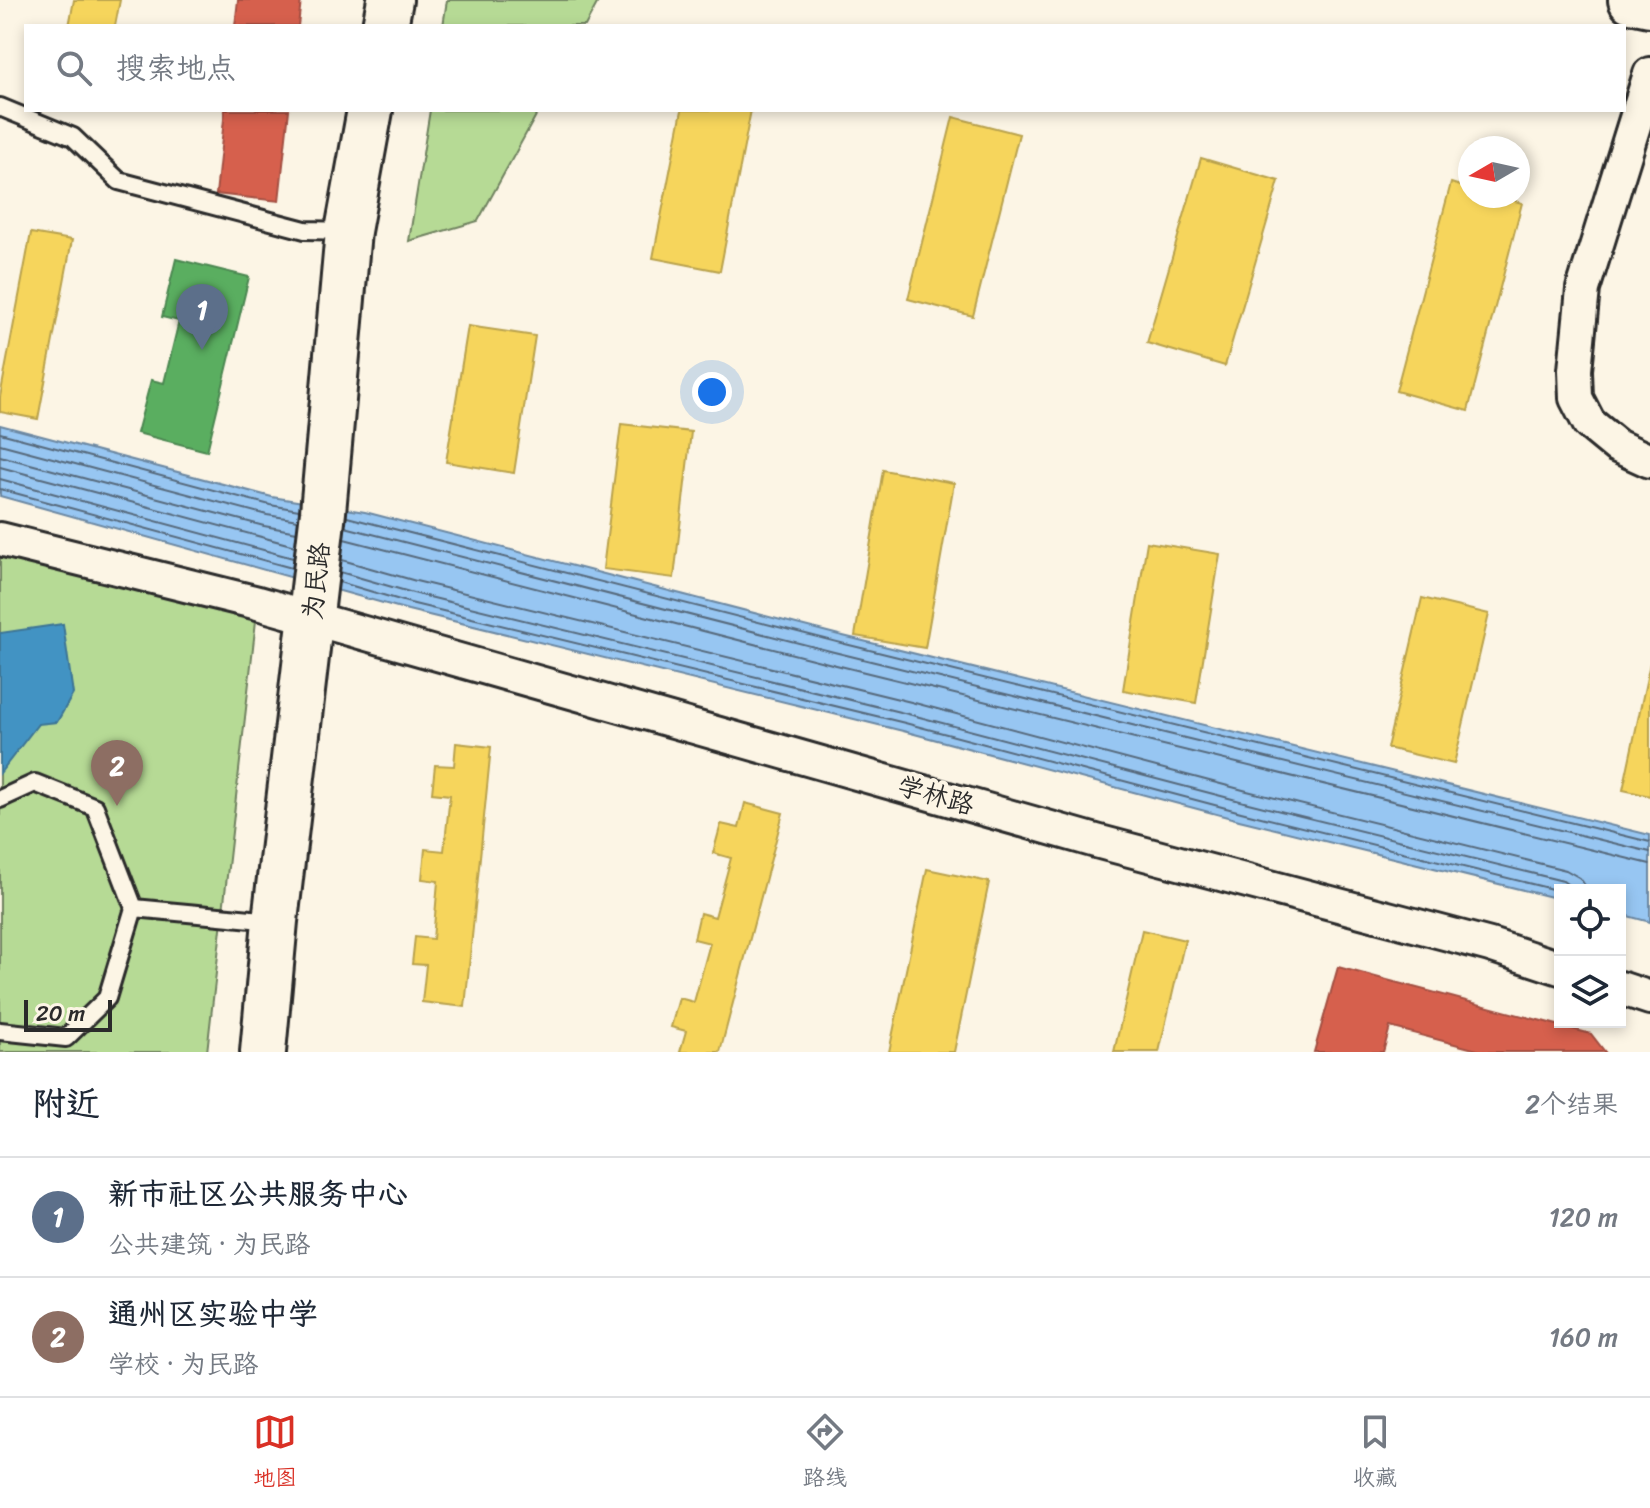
<!DOCTYPE html>
<html lang="zh">
<meta charset="utf-8">
<style>
:root{--surface:#fff;--page:#f2f2f3;--text:#1f2937;--muted:#747a83;--line:#e0e1e3;--accent:#d93025}
body{margin:0;font-family:Sriracha,"LXGW WenKai TC",sans-serif;background:var(--page);color:var(--text)}
.controls{position:absolute;right:24px;bottom:24px;display:grid;overflow:hidden;border-radius:0px;box-shadow:0 4px 12px #0003}
.controls button{width:72px;height:72px;display:grid;place-items:center;padding:0;border:0;border-bottom:2px solid var(--line);background:var(--surface);color:var(--text);font:40px sans-serif}
.compass{position:absolute;left:1458px;top:136px;width:72px;height:72px;border-radius:50%;background:var(--surface);box-shadow:0 4px 12px #0003;rotate:261deg}
.scale{position:absolute;left:24px;bottom:20px;width:88px;box-sizing:border-box;padding-left:8px;border:4px solid #2b2b2b;border-top:0;font-size:22px;line-height:28px;white-space:nowrap;color:#2b2b2b;-webkit-text-stroke:6px #fcf5e5;paint-order:stroke}
.you{position:absolute;left:712px;top:392px;width:28px;height:28px;margin:-20px;border:6px solid #fff;border-radius:50%;background:#1a73e8;box-shadow:0 0 0 12px #1a73e833}
.badge{display:grid;place-items:center;width:52px;height:52px;border-radius:50%;background:var(--accent);color:#fff;font-size:26px;font-weight:700}
.pin{position:absolute;translate:-50% -66px;filter:drop-shadow(0 2px 4px #0008)}
.pin::after{content:'';position:absolute;top:42px;width:28px;height:24px;background:inherit;clip-path:polygon(0 0,100% 0,50% 100%)}
.list{margin:0;padding:0;list-style:none}
h2{display:flex;justify-content:space-between;align-items:center;height:104px;margin:0;padding:0 32px;font-size:34px}
h2 small{font-size:26px;font-weight:400;color:var(--muted)}
.list li{display:grid;grid-template-columns:52px 1fr auto;gap:24px;align-items:center;box-sizing:border-box;height:120px;padding:0 32px;border-top:2px solid var(--line)}
.list b{display:block;font-size:30px;white-space:nowrap}
.list p{margin:0;font-size:26px;white-space:nowrap;color:var(--muted)}
.list em{font-size:26px;font-style:normal;color:var(--muted)}
.icon{flex:none;width:44px;height:44px;fill:none;stroke:currentColor;stroke-width:2;stroke-linecap:round;stroke-linejoin:round}
.map{position:relative;flex:none;width:1650px;height:1052px;overflow:hidden}
.search{position:absolute;background:var(--surface);box-shadow:0 4px 12px #0003;left:24px;right:24px;top:24px;height:88px;display:flex;align-items:center;gap:20px;box-sizing:border-box;padding:0 28px;border-radius:0px;color:var(--muted);font-size:30px}
.sheet{height:344px;background:var(--surface)}
nav{display:flex;justify-content:space-around;align-items:center;box-sizing:border-box;height:112px;border-top:2px solid var(--line);background:var(--surface);font-size:22px;color:var(--muted)}
nav a{display:grid;justify-items:center;gap:4px}
nav .on{color:var(--accent)}
.map>svg:first-child{display:block}
.green{fill:#b6da95;stroke:#708260;stroke-width:2}
.water{fill:#97c6f2;stroke:#6c88a2;stroke-width:2}
.homes{fill:#f6d55c;stroke:#b9a24d;stroke-width:2}
.shops{fill:#d6604d;stroke:#a35043;stroke-width:2}
.schools{fill:#4393c3;stroke:#3c7495;stroke-width:2}
.public{fill:#5aae61;stroke:#4c8751;stroke-width:2}
.lines{fill:none;stroke-linecap:round;stroke-linejoin:round}
.shore{stroke:#56697b;stroke-width:2}
.lane-casing{stroke:#2b2b2b;stroke-width:22}
.street-casing{stroke:#2b2b2b;stroke-width:38}
.secondary-casing{stroke:#2b2b2b;stroke-width:50}
.lane{stroke:#fcf5e5;stroke-width:16}
.street{stroke:#fcf5e5;stroke-width:32}
.secondary{stroke:#fcf5e5;stroke-width:44}
.labels{text-anchor:middle;stroke-width:8;stroke-linejoin:round;paint-order:stroke}
.street-label{font-size:26px;fill:#2b2b2b;stroke:#fcf5e5}
</style>
<div class="map">
<svg width="1650" height="1052" viewBox="0 0 1650 1052">
<rect width="100%" height="100%" fill="#fcf5e5"/>
<filter id="ink" filterUnits="userSpaceOnUse"><feTurbulence type="fractalNoise" baseFrequency=".0125" numOctaves="2"/><feDisplacementMap in="SourceGraphic" scale="16" xChannelSelector="R" yChannelSelector="G"/><feConvolveMatrix kernelMatrix="1 2 1 2 8 2 1 2 1" color-interpolation-filters="sRGB"/></filter>
<g filter="url(#ink)">
<!-- green -->
<path class="green" d="M447,0H599L585,26H443Z
M430,110H539L478,221L409,241Z
M0,539L258,603L207,1052H0Z"/>
<!-- water -->
<path class="water" d="M0,425L272,497L365,512L839,635L1650,835V922L1620,914V890H1560V899L1239,820L903,731L408,610L0,496Z"/>
<!-- homes -->
<path class="homes" d="M74,0H120L115,26H69Z
M682,110H751L720,271L653,258Z
M953,117L1019,134L973,316L908,299Z
M1201,158L1279,181L1225,366L1147,343Z
M1451,183L1470,189V196H1497L1522,203L1468,411L1396,391Z
M31,233L72,240L38,419L0,412V397Z
M468,326L535,336L514,473L446,462Z
M621,424L691,432L674,578L603,569Z
M883,470L954,483L925,648L855,636Z
M1147,542L1220,554L1196,703L1123,690Z
M1422,598L1489,614L1454,764L1387,748Z
M1650,663V796L1623,790Z
M456,743L491,747L465,1007L422,1002L426,965L412,964L415,937L433,939L438,881L422,879L425,849L444,851L450,795L432,793L435,765L454,766Z
M745,803L783,813L720,1052H680L686,1031L671,1027L679,998L694,1002L710,943L694,939L700,913L715,917L731,858L713,853L721,824L739,828Z
M927,869L989,882L954,1052H889Z
M1142,930L1185,940L1159,1052H1114Z"/>
<!-- shops -->
<path class="shops" d="M238,0H301L298,26H235Z
M225,110H289L279,201L216,194Z
M1338,967L1591,1034L1605,1052H1485L1390,1027L1383,1052H1314Z"/>
<!-- schools -->
<path class="schools" d="M63,624L73,694L57,722L38,724L0,773V633Z"/>
<!-- public -->
<path class="public" d="M176,259L249,277L207,451L137,433L151,380L164,383L179,321L162,317Z"/>
<g class="lines">
<!-- shore -->
<path class="shore" d="M0,433L270,505L299,510
M0,444L267,515L298,520
M0,456L264,526L297,532
M0,467L295,546
M0,479L293,558
M0,489L292,568
M347,517L837,642L1650,842
M345,527L834,652L1650,852
M344,539L832,664L1650,864
M342,560L416,581L911,702L1247,791L1566,870L1580,878L1588,890
M340,572L413,593L908,714L1244,802L1563,881L1575,890
M339,582L410,603L905,723L1241,812L1560,891"/>
<!-- lane casing -->
<g class="lane-casing">
<path id="lane" d="M0,107L73,137L119,181L305,230L347,231
M0,799L35,783L95,807L134,908L107,998L66,1038L0,1031
M134,908L273,921"/>
</g>
<!-- street casing -->
<g class="street-casing">
<path id="street" d="M1650,74L1583,289L1575,370L1576,398L1589,423L1617,446L1650,461
M0,539L258,603L1096,841L1490,945L1560,968
M1620,988L1650,998"/>
</g>
<!-- secondary casing -->
<g class="secondary-casing">
<path id="secondary" d="M1631,0L1650,4
M385,26L390,0
M263,1052L275,921L323,512L348,231L370,110"/>
</g>
<!-- lane -->
<use href="#lane" class="lane"/>
<!-- street -->
<use href="#street" class="street"/>
<!-- secondary -->
<use href="#secondary" class="secondary"/>
</g>
</g>
<g class="labels">
<!-- street labels -->
<g class="street-label">
<text transform="translate(316 581) rotate(-84)" y="9">为民路</text>
<text transform="translate(936 795) rotate(16)" y="9">学林路</text>
</g>
</g>
</svg>
<div class="controls">
<button><svg class="icon" aria-label="locate" viewBox="0 0 24 24"><circle cx="12" cy="12" r="6"/><path d="M12 2v4M12 18v4M2 12h4M18 12h4"/></svg></button>
<button><svg class="icon" aria-label="layers" viewBox="0 0 24 24"><path d="M12 4l9 5-9 5-9-5zM3 14l9 5 9-5"/></svg></button>
</div>
<svg class="compass" viewBox="-18 -18 36 36"><path d="M0-13l5 13h-10z" fill="#e53935"/><path d="M0 13l5-13h-10z" fill="#747a83"/></svg>
<div class="scale">20 m</div>
<div class="you"></div>
<div class="pin badge" style="left:202px;top:350px;background:#5c6f8a">1</div>
<div class="pin badge" style="left:117px;top:806px;background:#8d6e63">2</div>
<div class="search"><svg class="icon" aria-label="search" viewBox="0 0 24 24"><circle cx="10" cy="10" r="6"/><path d="M15 15l6 6"/></svg>搜索地点</div>
</div>
<section class="sheet">
<h2>附近<small>2个结果</small></h2>
<ul class="list">
<li><span class="badge" style="background:#5c6f8a">1</span><div><b>新市社区公共服务中心</b><p>公共建筑 · 为民路</p></div><em>120 m</em></li>
<li><span class="badge" style="background:#8d6e63">2</span><div><b>通州区实验中学</b><p>学校 · 为民路</p></div><em>160 m</em></li>
</ul>
</section>
<nav>
<a class="on"><svg class="icon" aria-label="map" viewBox="0 0 24 24"><path d="M3 6l6-2 6 2 6-2v14l-6 2-6-2-6 2zM9 4v14M15 6v14"/></svg>地图</a>
<a><svg class="icon" aria-label="directions" viewBox="0 0 24 24"><path d="M12 3l9 9-9 9-9-9zM9 14v-3h6M13 9l2 2-2 2"/></svg>路线</a>
<a><svg class="icon" aria-label="saved" viewBox="0 0 24 24"><path d="M7 4h10v16l-5-4-5 4z"/></svg>收藏</a>
</nav>
